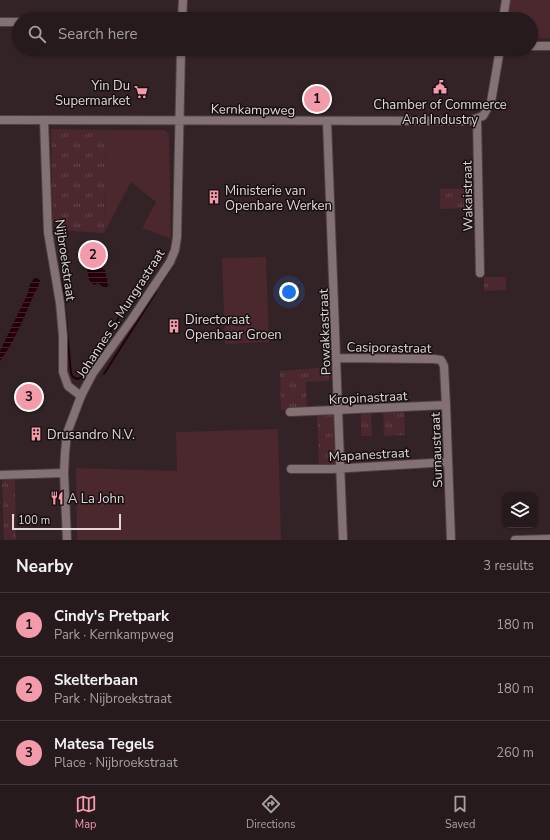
<!DOCTYPE html>
<meta charset="utf-8">
<style>
:root{--surface:#261a1c;--page:#2e2325;--text:#f1f3f6;--muted:#a4a1a3;--line:#42383b;--accent:#f39aab}
body{margin:0;font-family:"Nunito Sans",sans-serif;background:var(--page);color:var(--text)}
.controls{position:absolute;right:12px;bottom:12px;display:grid;overflow:hidden;border-radius:8px;box-shadow:0 1px 3px #0004}
.controls button{width:36px;height:36px;display:grid;place-items:center;padding:0;border:0;border-bottom:1px solid var(--line);background:var(--surface);color:var(--text);font:20px sans-serif}
.scale{position:absolute;left:12px;bottom:10px;width:109px;box-sizing:border-box;padding-left:4px;border:2px solid #e1d6d8;border-top:0;font-size:11px;line-height:14px;white-space:nowrap;color:#e1d6d8;-webkit-text-stroke:3px #160f10;paint-order:stroke}
.you{position:absolute;left:289px;top:292px;width:14px;height:14px;margin:-10px;border:3px solid #fff;border-radius:50%;background:#1a73e8;box-shadow:0 0 0 6px #1a73e833}
.badge{display:grid;place-items:center;width:26px;height:26px;border-radius:50%;background:var(--accent);color:#111;font-size:13px;font-weight:700}
.pin{position:absolute;translate:-50% -50%;border:2px solid #fff;box-shadow:0 1px 4px #0006}
.list{margin:0;padding:0;list-style:none}
h2{display:flex;justify-content:space-between;align-items:center;height:52px;margin:0;padding:0 16px;font-size:17px}
h2 small{font-size:13px;font-weight:400;color:var(--muted)}
.list li{display:grid;grid-template-columns:26px 1fr auto;gap:12px;align-items:center;box-sizing:border-box;height:64px;padding:0 16px;border-top:1px solid var(--line)}
.list b{display:block;font-size:15px;white-space:nowrap}
.list p{margin:0;font-size:13px;white-space:nowrap;color:var(--muted)}
.list em{font-size:13px;font-style:normal;color:var(--muted)}
.icon{flex:none;width:22px;height:22px;fill:none;stroke:currentColor;stroke-width:2;stroke-linecap:round;stroke-linejoin:round}
.map{position:relative;flex:none;width:550px;height:540px;overflow:hidden}
.search{position:absolute;background:var(--surface);box-shadow:0 1px 3px #0004;left:12px;right:12px;top:12px;height:44px;display:flex;align-items:center;gap:10px;box-sizing:border-box;padding:0 14px;border-radius:22px;color:var(--muted);font-size:15px}
.sheet{height:244px;background:var(--surface)}
nav{display:flex;justify-content:space-around;align-items:center;box-sizing:border-box;height:56px;border-top:1px solid var(--line);background:var(--surface);font-size:11px;color:var(--muted)}
nav a{display:grid;justify-items:center;gap:2px}
nav .on{color:var(--accent)}
.map>svg:first-child{display:block}
.grass{fill:url(#grass-tufts)}
.park{fill:#4b272e}
.water{fill:url(#water-rules)}
.lines{fill:none;stroke-linecap:round;stroke-linejoin:round}
.stream{stroke:#240008;stroke-width:2}
.minor-casing{stroke:#4e4143;stroke-width:10}
.tertiary-casing{stroke:#4e4143;stroke-width:10}
.minor{stroke:#847173;stroke-width:8}
.tertiary{stroke:#847173;stroke-width:8}
.labels{text-anchor:middle;stroke-width:3;stroke-linejoin:round;paint-order:stroke}
.poi-label{font-size:13px;fill:#e1d6d8;stroke:#160f10;text-anchor:start}
.street-label{font-size:13px;fill:#e1d6d8;stroke:#160f10}
</style>
<div class="map">
<svg width="550" height="540" viewBox="0 0 550 540">
<defs>
<pattern id="grass-tufts" width="24" height="20" patternUnits="userSpaceOnUse"><rect width="24" height="20" fill="#4b272e"/><path d="M3 7l-1-3M5 7V3M7 7l1-3M15 17l-1-3M17 17v-4M19 17l1-3" fill="none" stroke="#65464c"/></pattern>
<pattern id="water-rules" width="6" height="5" patternUnits="userSpaceOnUse"><rect width="6" height="5" fill="#240008"/><path d="M0 2.5h6" fill="none" stroke="#44242b"/></pattern>
</defs>
<rect width="100%" height="100%" fill="#332326"/>
<!-- grass -->
<path class="grass" d="M51,129L106,130L104,233L59,230L58,221H53Z
M477,188V208L440,209V189Z
M484,277H506V290L484,291Z
M329,367V381L306,382L307,409L281,410L280,371Z
M404,409L405,435L384,436L383,410Z
M334,412L337,463L334,465L319,466L317,413Z
M371,413L372,436H361V414Z
M2,479H15L16,540H4Z"/>
<!-- park -->
<path class="park" d="M508,0H550V38L531,39V19H505Z
M106,130H165L169,134L171,239L142,228L156,202L131,182L104,233Z
M266,257L269,342L225,344L222,258Z
M278,429L281,540H77L76,468L177,471L176,432Z"/>
<!-- water -->
<path class="water" d="M95,264L105,270L108,285L107,287H103L98,283L94,285L89,280L87,268Z
M35,277L40,280C39,287 35,291 33,297C23,319 15,341 0,361V351L28,293L30,284Z"/>
<g class="lines">
<!-- stream -->
<path class="stream" d="M58,271L63,288L71,373L73,377L77,379L81,378L155,260
M160,285L173,265
M104,374L156,292"/>
<!-- minor casing -->
<g class="minor-casing">
<path id="minor" d="M503,19L506,0
M0,22H19
M477,119L480,273
M44,120L48,232L60,303L63,336V372L68,386L81,396
M327,122L343,540
M337,358L434,359L441,360L444,366L446,405L451,540
M290,412L446,405
M291,469H332L448,462
M0,475L64,473
M515,540L550,539"/>
</g>
<!-- tertiary casing -->
<g class="tertiary-casing">
<path id="tertiary" d="M182,19L183,0
M531,46H550
M0,120C156,119 313,122 469,121L483,116L491,102L500,49
M67,540L64,473L65,453L67,433L81,396L93,373L132,319L170,262L175,250L177,237L181,49"/>
</g>
<!-- minor -->
<use href="#minor" class="minor"/>
<!-- tertiary -->
<use href="#tertiary" class="tertiary"/>
</g>
<!-- icons -->
<defs>
<g id="civic-bare" transform="scale(1.08)"><path d="M-.6-6.5H3V-4.5H.6V-3L4-1V1h2V6H-6V1h2V-1L-.6-3ZM-1.2 2.5V6h2.4V2.5Z" fill="#f39aab" stroke="#160f10" stroke-width="2.5" paint-order="stroke"/></g>
<g id="supermarket-bare" transform="scale(1.08)"><path d="M-6-5.5h2.5l.6 2H6L4.5 2H-2.5L-4.4-4H-6ZM-1.5 3.2a1.3 1.3 0 1 0 .1 0ZM3 3.2a1.3 1.3 0 1 0 .1 0Z" fill="#f39aab" stroke="#160f10" stroke-width="2.5" paint-order="stroke"/></g>
<g id="building-bare" transform="scale(1.08)"><path d="M-4-6H4V6H1V3H-1V6H-4ZM-2.5-4.3h1.7v1.8h-1.7ZM.8-4.3h1.7v1.8H.8ZM-2.5-1h1.7V.8h-1.7ZM.8-1h1.7V.8H.8Z" fill="#f39aab" stroke="#160f10" stroke-width="2.5" paint-order="stroke"/></g>
<g id="restaurant-bare" transform="scale(1.08)"><path d="M-5-6h1v4h1v-4h1v4h1v-4h1v5L-1.5 .5V6h-2V.5L-5-1ZM5-6V6H3V1.5H1.5Q1.5-4 5-6Z" fill="#f39aab" stroke="#160f10" stroke-width="2.5" paint-order="stroke"/></g>
</defs>
<g fill-rule="evenodd">
<use href="#civic-bare" x="440" y="87"/>
<use href="#supermarket-bare" x="141" y="92"/>
<use href="#building-bare" x="214" y="197"/>
<use href="#building-bare" x="174" y="326"/>
<use href="#building-bare" x="36" y="434"/>
<use href="#restaurant-bare" x="57" y="498"/>
</g>
<g class="labels">
<!-- poi labels -->
<g class="poi-label">
<text x="130" y="90" text-anchor="end">Yin Du<tspan x="130" dy="15">Supermarket</tspan></text>
<text x="440" y="109" text-anchor="middle">Chamber of Commerce<tspan x="440" dy="15">And Industry</tspan></text>
<text x="225" y="195">Ministerie van<tspan x="225" dy="15">Openbare Werken</tspan></text>
<text x="185" y="324">Directoraat<tspan x="185" dy="15">Openbaar Groen</tspan></text>
<text x="47" y="439">Drusandro N.V.</text>
<text x="68" y="503">A La John</text>
</g>
<!-- street labels -->
<g class="street-label">
<text transform="translate(253 109) rotate(1)" y="5">Kernkampweg</text>
<text transform="translate(467 196) rotate(-91)" y="5">Wakaistraat</text>
<text transform="translate(66 260) rotate(82)" y="5">Nijbroekstraat</text>
<text transform="translate(120 313) rotate(-57)" y="5">Johannes S. Mungrastraat</text>
<text transform="translate(324 332) rotate(-92)" y="5">Powakkastraat</text>
<text transform="translate(389 347) rotate(1)" y="5">Casiporastraat</text>
<text transform="translate(368 397) rotate(-3)" y="5">Kropinastraat</text>
<text transform="translate(436 450) rotate(-92)" y="5">Surnaustraat</text>
<text transform="translate(369 454) rotate(-3)" y="5">Mapanestraat</text>
</g>
</g>
</svg>
<div class="controls">
<button><svg class="icon" aria-label="layers" viewBox="0 0 24 24"><path d="M12 4l9 5-9 5-9-5zM3 14l9 5 9-5"/></svg></button>
</div>
<div class="scale">100 m</div>
<div class="you"></div>
<div class="pin badge" style="left:317px;top:99px">1</div>
<div class="pin badge" style="left:93px;top:255px">2</div>
<div class="pin badge" style="left:29px;top:397px">3</div>
<div class="search"><svg class="icon" aria-label="search" viewBox="0 0 24 24"><circle cx="10" cy="10" r="6"/><path d="M15 15l6 6"/></svg>Search here</div>
</div>
<section class="sheet">
<h2>Nearby<small>3 results</small></h2>
<ul class="list">
<li><span class="badge">1</span><div><b>Cindy's Pretpark</b><p>Park · Kernkampweg</p></div><em>180 m</em></li>
<li><span class="badge">2</span><div><b>Skelterbaan</b><p>Park · Nijbroekstraat</p></div><em>180 m</em></li>
<li><span class="badge">3</span><div><b>Matesa Tegels</b><p>Place · Nijbroekstraat</p></div><em>260 m</em></li>
</ul>
</section>
<nav>
<a class="on"><svg class="icon" aria-label="map" viewBox="0 0 24 24"><path d="M3 6l6-2 6 2 6-2v14l-6 2-6-2-6 2zM9 4v14M15 6v14"/></svg>Map</a>
<a><svg class="icon" aria-label="directions" viewBox="0 0 24 24"><path d="M12 3l9 9-9 9-9-9zM9 14v-3h6M13 9l2 2-2 2"/></svg>Directions</a>
<a><svg class="icon" aria-label="saved" viewBox="0 0 24 24"><path d="M7 4h10v16l-5-4-5 4z"/></svg>Saved</a>
</nav>
